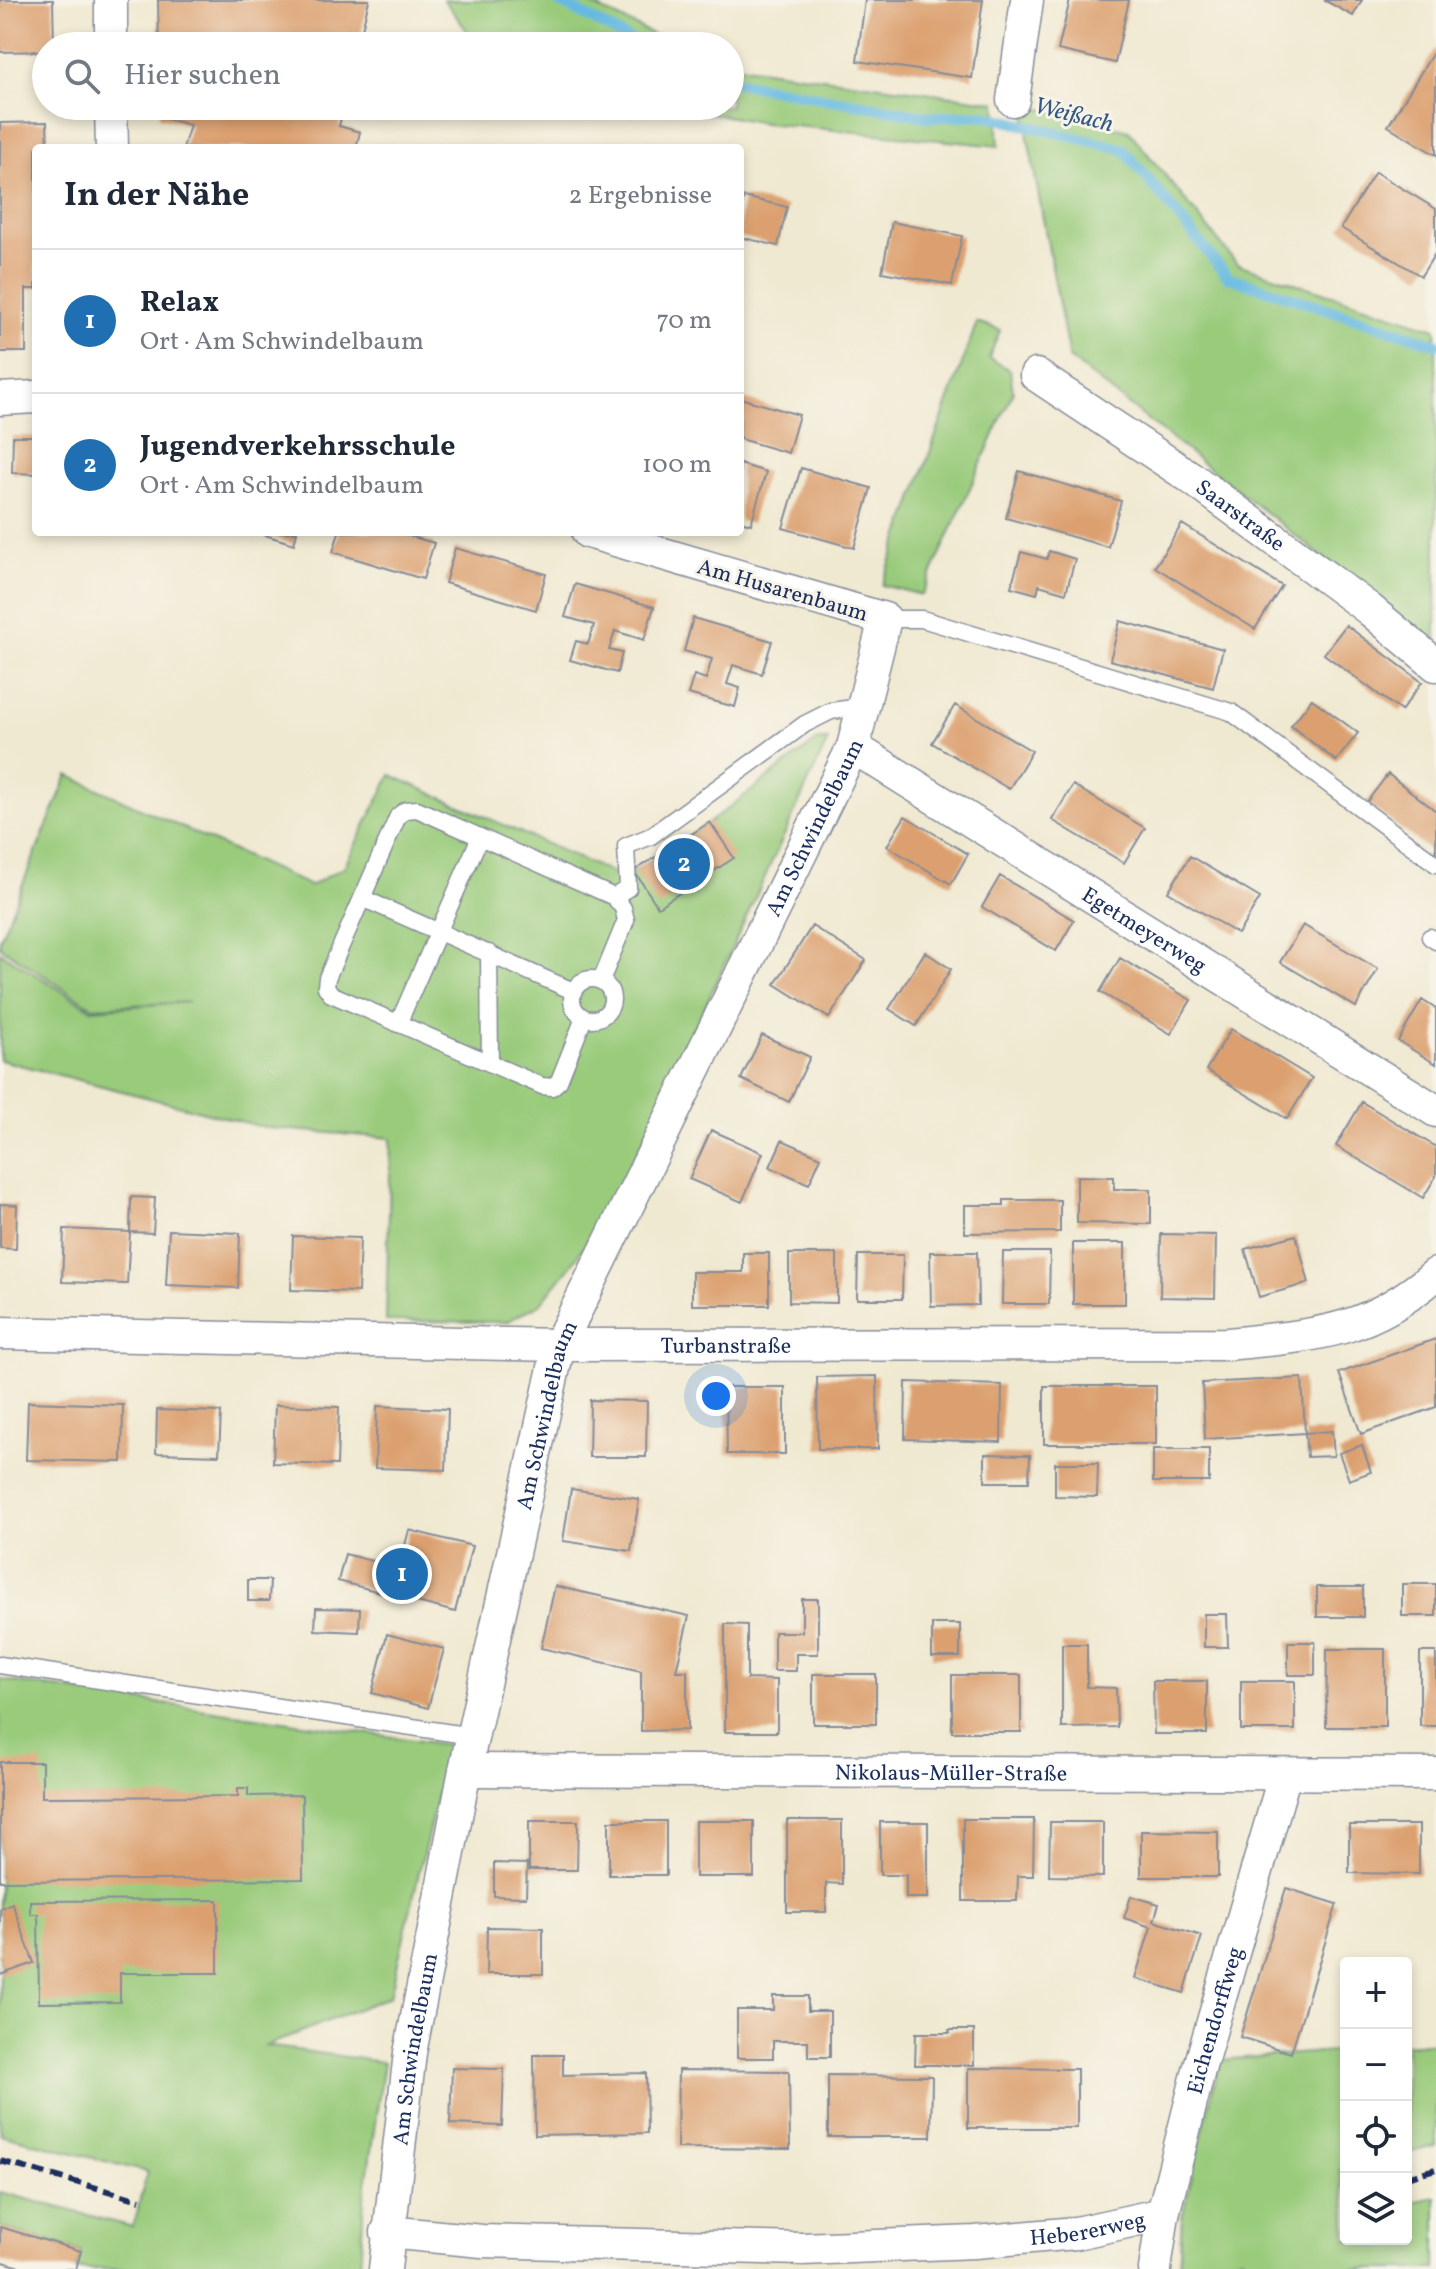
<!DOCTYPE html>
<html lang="de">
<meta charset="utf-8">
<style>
:root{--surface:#fff;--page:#f2f2f3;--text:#1f2937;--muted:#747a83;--line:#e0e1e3;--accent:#1f6fb2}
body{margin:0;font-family:Vollkorn,serif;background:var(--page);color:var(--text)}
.controls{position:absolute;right:24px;bottom:24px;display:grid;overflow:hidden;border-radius:8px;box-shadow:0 4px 12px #0003}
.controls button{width:72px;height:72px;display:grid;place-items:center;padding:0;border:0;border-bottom:2px solid var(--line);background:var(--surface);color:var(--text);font:40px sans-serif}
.you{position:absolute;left:716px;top:1396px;width:28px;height:28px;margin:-20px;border:6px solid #fff;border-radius:50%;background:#1a73e8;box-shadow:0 0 0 12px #1a73e833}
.badge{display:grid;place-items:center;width:52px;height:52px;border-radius:50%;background:var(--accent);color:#fff;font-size:26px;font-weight:700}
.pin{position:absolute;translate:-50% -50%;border:4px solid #fff;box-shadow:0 2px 8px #0006}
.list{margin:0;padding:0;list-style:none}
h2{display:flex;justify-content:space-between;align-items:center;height:104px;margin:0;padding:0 32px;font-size:34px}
h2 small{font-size:26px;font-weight:400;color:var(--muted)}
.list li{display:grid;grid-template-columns:52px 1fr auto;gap:24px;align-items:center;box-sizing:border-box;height:144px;padding:0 32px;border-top:2px solid var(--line)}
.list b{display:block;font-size:30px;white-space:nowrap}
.list p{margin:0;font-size:26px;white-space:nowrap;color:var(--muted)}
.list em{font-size:26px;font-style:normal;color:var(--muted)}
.icon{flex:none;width:44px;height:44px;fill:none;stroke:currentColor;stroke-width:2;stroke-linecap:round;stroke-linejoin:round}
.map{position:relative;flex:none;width:1436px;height:2269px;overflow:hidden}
.search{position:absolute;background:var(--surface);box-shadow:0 4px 12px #0003;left:32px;top:32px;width:712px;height:88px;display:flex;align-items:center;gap:20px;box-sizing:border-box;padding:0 28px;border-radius:44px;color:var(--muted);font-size:30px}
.panel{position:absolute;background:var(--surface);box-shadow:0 4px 12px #0003;left:32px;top:144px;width:712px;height:392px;border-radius:8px}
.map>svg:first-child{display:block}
.green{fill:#99cb7a;stroke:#5a7d6c;stroke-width:2}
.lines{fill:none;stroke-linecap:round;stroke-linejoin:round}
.stream{stroke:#66bae2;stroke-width:11}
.building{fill:#dca06f}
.service-casing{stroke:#868c98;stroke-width:19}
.minor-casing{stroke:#868c98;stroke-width:35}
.service{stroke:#fff;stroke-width:16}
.minor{stroke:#fff;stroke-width:32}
.rail{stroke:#1b2f5e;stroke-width:6;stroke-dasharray:12 6;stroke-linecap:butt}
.labels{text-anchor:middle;stroke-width:6;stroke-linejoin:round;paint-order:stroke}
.street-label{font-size:22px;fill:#1b2f5e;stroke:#f7f3e8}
.water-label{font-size:24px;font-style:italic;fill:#325986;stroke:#f7f3e8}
</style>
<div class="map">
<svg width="1436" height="2269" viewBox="0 0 1436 2269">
<rect width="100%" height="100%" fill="#f7f3e8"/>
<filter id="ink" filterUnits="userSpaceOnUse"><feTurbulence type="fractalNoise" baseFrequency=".0125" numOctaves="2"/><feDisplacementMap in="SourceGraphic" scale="16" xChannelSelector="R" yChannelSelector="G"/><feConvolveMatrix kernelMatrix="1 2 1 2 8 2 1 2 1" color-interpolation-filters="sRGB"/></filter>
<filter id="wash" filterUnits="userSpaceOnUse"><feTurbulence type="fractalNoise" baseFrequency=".006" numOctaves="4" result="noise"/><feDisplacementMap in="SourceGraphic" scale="32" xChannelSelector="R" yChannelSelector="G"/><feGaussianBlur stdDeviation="1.8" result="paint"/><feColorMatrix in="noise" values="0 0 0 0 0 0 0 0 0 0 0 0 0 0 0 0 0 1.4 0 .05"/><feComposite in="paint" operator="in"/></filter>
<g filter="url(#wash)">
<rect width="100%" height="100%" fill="#f0e9d1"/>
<!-- green -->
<path class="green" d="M444,0H582L677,46H485L472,37Z
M730,65L996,102L999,146L764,123L670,106H730Z
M1025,105L1129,131L1237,264L1436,329V646L1069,358L1028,138Z
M977,322L1000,330L989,358L1010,370L1013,392L922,595L882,585Z
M818,740H828L613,1206L572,1264L540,1304L506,1322L386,1321L391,1138L267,1128L0,1060V952L91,1009L189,1002L92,1007L0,947V939L68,775L310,886L344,867L391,775L614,874L634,871L710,822Z
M0,1680L449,1745L390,1996L266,2046L384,2062L364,2198L360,2269H76L81,2251L0,2227V2192L133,2227L147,2172L0,2134Z
M1436,2042V2146L1406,2153V2045Z
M1346,2050V2168L1340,2170L1346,2210V2239H1406V2203L1436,2197V2269H1249L1242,2256L1207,2269H1179L1182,2217L1220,2060Z"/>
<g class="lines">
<!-- stream -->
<path class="stream" d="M556,0L642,46
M730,81L930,117L983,115L1123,149L1228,277L1436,344"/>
</g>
<g id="blocks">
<!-- building -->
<path class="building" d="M0,0H53L54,46H46V51L0,52Z
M158,0H369L358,46H159Z
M865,0H983L972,78L857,61Z
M1070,0H1129L1115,63L1058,50Z
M1324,0H1362L1353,16Z
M1436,48V155L1388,126Z
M159,106H344L339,126L360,132L356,148H183L190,125L159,117Z
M47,122L48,148H36V289H26V352H0V123Z
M1375,172L1436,209V252L1421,276L1341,228Z
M744,197L787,207L778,246L740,237V214Z
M892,222L962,236L952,285L882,272Z
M740,398L799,415L788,453L740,439Z
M13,436H36V474L12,473Z
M740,464L766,472L751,524L740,521Z
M801,468L871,488L854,548L783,528Z
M1019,471L1121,501L1108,547L1006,518Z
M1182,524L1282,586L1255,629L1155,567Z
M255,532H297L294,544Z
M339,532H395L434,543L423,579L333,552Z
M455,548L546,574L536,610L445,583Z
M1049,551L1075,559L1066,593L1039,585L1037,594L1011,587L1021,552L1047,559Z
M575,584L654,607L644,640L615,631L609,650L622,653L617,673L570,660L576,641L588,644L594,625L565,617Z
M693,618L772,641L762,674L733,665L727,684L740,688L735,707L688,694L694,675L706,679L712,659L684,651Z
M1120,621L1223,649L1213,688L1110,660Z
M1346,625L1422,682L1401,711L1324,654Z
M1312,699L1358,733L1336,761L1291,726Z
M955,705L1032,751L1009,789L932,743Z
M1388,774L1436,811V855L1366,803Z
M1073,785L1145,828L1124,863L1052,820Z
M905,816L968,854L951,884L887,846Z
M710,822L734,858L658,907L634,871Z
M1190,856L1260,898L1238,934L1168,892Z
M1000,876L1074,920L1056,951L982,907Z
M1303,925L1378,969L1356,1007L1280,962Z
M812,926L866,960L829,1018L775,984Z
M925,952L951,969L916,1026L889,1009Z
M1120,958L1191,1000L1171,1034L1100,992Z
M1422,1000L1436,1009V1064L1398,1041Z
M1231,1029L1312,1078L1287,1119L1206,1070Z
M762,1035L810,1057L789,1102L741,1079Z
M1362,1102L1436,1147V1176L1423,1198L1336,1146Z
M711,1130L763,1153L742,1202L689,1179Z
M782,1140L821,1157L809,1184L770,1167Z
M1077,1176L1114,1177V1189H1151V1224L1077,1223Z
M131,1197L155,1198L153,1233L130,1232Z
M1004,1200H1060V1232L965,1233V1205H1004Z
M0,1204L17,1205L16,1249L0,1248Z
M64,1229L130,1232L127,1284L62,1282Z
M169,1230L240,1233L238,1288L166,1285Z
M1161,1234L1216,1235L1215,1298L1160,1297Z
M1296,1235L1309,1283L1259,1297L1245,1249Z
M293,1236L360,1238L358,1292L291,1290Z
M1073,1243H1125V1304H1073Z
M930,1252H977L978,1305L931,1306Z
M1003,1252H1050L1049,1304H1002Z
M743,1253H769V1305H692V1272H743Z
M789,1254H837V1303L789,1302Z
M858,1255H903L902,1299H857Z
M1436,1339V1407L1361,1434L1339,1373Z
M877,1376L878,1449H818L817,1377Z
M1302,1378L1305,1433L1205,1439L1202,1383Z
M906,1382L1002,1385L1001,1442L905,1439Z
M1044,1386H1156V1444H1044Z
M726,1387H785V1454H727Z
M590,1400L647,1401L646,1457H589Z
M28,1402L123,1405L122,1462L26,1460Z
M275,1405L339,1407L337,1465L273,1463Z
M377,1406L448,1409L446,1470L375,1468Z
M157,1410L221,1412L219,1455L156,1453Z
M1332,1431L1334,1456L1307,1457L1305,1433Z
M1362,1445L1371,1472L1349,1480L1339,1453Z
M1153,1449H1209V1482H1153Z
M985,1454L1030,1455L1029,1482H985Z
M1055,1463H1098L1097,1497L1055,1496Z
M571,1489L639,1499L631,1551L563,1541Z
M409,1530L472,1546L455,1612L338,1581L345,1554L399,1568Z
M248,1580H270L269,1601H248Z
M1402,1584H1436V1616H1402Z
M555,1586L689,1616L676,1671H687V1730L641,1731V1671L541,1648Z
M1317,1587H1363V1617H1317Z
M802,1599H818V1654H796V1671H774V1632H802Z
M316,1608L360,1609L359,1632L315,1630Z
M1204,1614H1227L1228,1647H1204Z
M725,1624L747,1625V1679L777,1680V1732H725Z
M932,1624H960V1657H932Z
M387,1634L444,1649L428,1708L372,1693Z
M1288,1642H1315V1675H1288Z
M1062,1644H1087V1687L1116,1688L1117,1727L1062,1728Z
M1327,1649H1385V1727H1326Z
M1420,1652H1436V1726H1420Z
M813,1674H876V1724H813Z
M952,1675H1021V1732H952Z
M1153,1681H1207V1734H1154Z
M1241,1681H1295V1730H1241Z
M0,1762H42V1797L238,1796V1788H248V1796L302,1795L303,1879L0,1881Z
M963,1819H1034L1033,1876H1018L1017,1901H963Z
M787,1820H842V1884L826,1883V1912H787Z
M529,1821H578L577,1870H529Z
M609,1821H666V1875H609Z
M695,1821H754V1877H695Z
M880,1822H928V1898H906V1875H880Z
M1050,1822H1103V1877L1049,1876Z
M1349,1825H1419V1874L1349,1873Z
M1141,1831L1218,1832V1877H1141Z
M494,1863L527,1864L526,1897L494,1896Z
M1286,1888L1337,1904L1291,2053L1240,2037Z
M1131,1896L1159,1904L1154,1921L1202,1936L1184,1993L1135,1978L1151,1927L1124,1918Z
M218,1900V1973H120V2002L39,2003L38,1914H30V1901Z
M12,1903L34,1963L0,1975V1908Z
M487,1927L543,1928V1974H486Z
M773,1996H808V2011H830V2057H808V2041H773V2058H737V2010H773Z
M949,2030H974V2065H915L916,2033H950Z
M534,2055H563V2075L646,2073L647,2133L535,2135Z
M452,2068L504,2069L502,2126L450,2124Z
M968,2068L1077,2069V2128H968Z
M678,2070L789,2071L790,2149L677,2148Z
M828,2075L932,2076L931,2137H828Z
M0,2227L81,2251L76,2269H27L0,2261Z"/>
</g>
</g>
<g filter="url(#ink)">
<use href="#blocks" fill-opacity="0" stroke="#868c98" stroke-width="2"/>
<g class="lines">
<!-- service casing -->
<g class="service-casing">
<path id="service" d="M885,619H922L1231,712L1436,864
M614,897L628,888L626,846L651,836L805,724L831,711L861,707
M362,898L573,991
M1430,937L1436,941
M489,953L490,1063
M572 999a20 20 0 1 1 40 0a20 20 0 1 1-40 0Z
M584,1018L559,1081L552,1087L542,1086L331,994L326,987L327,978L398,816L406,810L417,809L614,897L623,908L626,920L601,981
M398,1024L480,837
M0,1665L472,1736"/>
</g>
<!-- minor casing -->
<g class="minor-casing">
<g id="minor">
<path d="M111,0V46"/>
<path d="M1013,100L1027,0"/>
<path d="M111,106L112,148"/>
<path id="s1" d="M1036,375L1190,477L1369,609L1436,665"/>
<path d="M0,399L36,397"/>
<path id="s2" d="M853,747L1436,1111"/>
<path id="s3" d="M0,1333L559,1345L1228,1344C1315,1335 1367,1334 1436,1274"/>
<path id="s4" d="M465,1770L1436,1774"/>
<path id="s5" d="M387,2232L482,2241L802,2249L975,2242L1076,2233L1163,2214"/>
<path id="s6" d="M385,2269L410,2053L465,1770L559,1345L853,747L885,619L588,532"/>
<path id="s7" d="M1155,2269L1163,2214L1199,2070L1285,1774"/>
</g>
</g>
<!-- service -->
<use href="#service" class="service"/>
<!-- minor -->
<use href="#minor" class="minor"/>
<!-- rail -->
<path class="rail" d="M0,2161L140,2200
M1406,2177L1436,2169"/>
</g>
</g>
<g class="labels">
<!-- street labels -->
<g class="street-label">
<text dy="8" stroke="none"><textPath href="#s1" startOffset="248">Saarstraße</textPath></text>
<text transform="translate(783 589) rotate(16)" y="8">Am Husarenbaum</text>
<text dy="8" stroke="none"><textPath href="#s6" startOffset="1518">Am Schwindelbaum</textPath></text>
<text dy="8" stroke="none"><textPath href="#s2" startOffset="344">Egetmeyerweg</textPath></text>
<text dy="8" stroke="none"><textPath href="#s3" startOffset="726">Turbanstraße</textPath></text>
<text dy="8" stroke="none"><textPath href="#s6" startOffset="870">Am Schwindelbaum</textPath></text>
<text dy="8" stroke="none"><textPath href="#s4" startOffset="486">Nikolaus-Müller-Straße</textPath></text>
<text dy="8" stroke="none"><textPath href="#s7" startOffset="256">Eichendorffweg</textPath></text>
<text dy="8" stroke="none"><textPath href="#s6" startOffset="222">Am Schwindelbaum</textPath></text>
<text dy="8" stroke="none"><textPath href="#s5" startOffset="702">Hebererweg</textPath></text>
</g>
<!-- water labels -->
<g class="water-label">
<text transform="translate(1074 114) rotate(14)" y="8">Weißach</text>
</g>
</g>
</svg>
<div class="controls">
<button>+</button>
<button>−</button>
<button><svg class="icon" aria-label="locate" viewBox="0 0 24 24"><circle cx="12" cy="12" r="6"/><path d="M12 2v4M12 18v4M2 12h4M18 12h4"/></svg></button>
<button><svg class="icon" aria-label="layers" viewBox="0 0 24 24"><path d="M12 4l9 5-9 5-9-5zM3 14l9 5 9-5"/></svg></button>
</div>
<div class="you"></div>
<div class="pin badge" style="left:402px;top:1574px">1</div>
<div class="pin badge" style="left:684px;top:864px">2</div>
<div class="search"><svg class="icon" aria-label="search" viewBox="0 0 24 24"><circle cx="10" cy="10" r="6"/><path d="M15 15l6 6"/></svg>Hier suchen</div>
<section class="panel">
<h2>In der Nähe<small>2 Ergebnisse</small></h2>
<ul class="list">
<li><span class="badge">1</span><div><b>Relax</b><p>Ort · Am Schwindelbaum</p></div><em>70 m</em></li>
<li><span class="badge">2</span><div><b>Jugendverkehrsschule</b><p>Ort · Am Schwindelbaum</p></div><em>100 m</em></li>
</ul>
</section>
</div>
